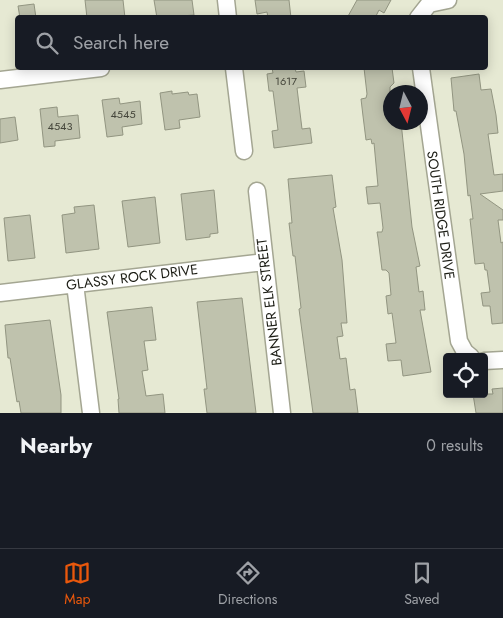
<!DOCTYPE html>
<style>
:root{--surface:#171b24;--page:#20242c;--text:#f1f3f6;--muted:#9ea1a6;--line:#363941;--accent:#ea580c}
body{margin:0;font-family:Jost,sans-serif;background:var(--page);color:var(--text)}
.controls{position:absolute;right:15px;bottom:15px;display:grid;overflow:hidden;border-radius:5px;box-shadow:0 2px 12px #0003}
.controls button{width:45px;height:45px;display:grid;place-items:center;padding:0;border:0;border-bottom:1px solid var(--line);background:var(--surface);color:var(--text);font:25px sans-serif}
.compass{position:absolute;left:383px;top:85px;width:45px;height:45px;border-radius:50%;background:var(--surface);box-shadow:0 2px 12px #0003;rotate:173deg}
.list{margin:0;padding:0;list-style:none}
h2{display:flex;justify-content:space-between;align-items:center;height:65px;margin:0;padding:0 20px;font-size:21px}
h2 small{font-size:16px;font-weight:400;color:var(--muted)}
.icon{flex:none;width:28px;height:28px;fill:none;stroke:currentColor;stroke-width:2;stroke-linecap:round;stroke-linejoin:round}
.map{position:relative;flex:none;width:503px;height:413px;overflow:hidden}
.search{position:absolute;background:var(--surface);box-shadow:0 2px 12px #0003;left:15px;right:15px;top:15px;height:55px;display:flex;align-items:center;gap:12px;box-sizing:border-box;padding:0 18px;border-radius:5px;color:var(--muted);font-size:19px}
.sheet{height:135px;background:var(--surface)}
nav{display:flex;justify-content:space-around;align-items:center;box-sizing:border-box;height:70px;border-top:1px solid var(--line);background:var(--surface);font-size:14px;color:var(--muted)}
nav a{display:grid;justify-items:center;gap:2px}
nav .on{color:var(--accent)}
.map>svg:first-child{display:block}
.building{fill:#bfc2ad;stroke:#929581}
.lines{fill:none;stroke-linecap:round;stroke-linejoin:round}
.minor-casing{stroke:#a4a692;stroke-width:19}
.minor{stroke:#fff;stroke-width:16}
.labels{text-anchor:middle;stroke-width:4;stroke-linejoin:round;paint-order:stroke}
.number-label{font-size:11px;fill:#45463b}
.street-label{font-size:14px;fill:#1c1d15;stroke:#fff}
</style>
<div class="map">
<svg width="503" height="413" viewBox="0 0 503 413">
<rect width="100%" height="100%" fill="#e6e9d3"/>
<!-- building -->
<path class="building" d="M85,0H123L125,18H87Z
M154,0H192L194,15L157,18Z
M255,0H289L291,18H268L267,12L257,14Z
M357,0H391L384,13L379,10L375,18H347Z
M34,4L36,18H20L18,6Z
M272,68H295L296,72L304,71L306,87L297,88L302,129L310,128L312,143L274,148L272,131L278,130L273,91H269L267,74L273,73Z
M364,68H392L394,83L390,87V122H401L412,227L420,266L416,267L419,292L423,291L425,310H420L431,372L403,376L401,360L388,361L386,344L396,343L392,313L388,314L386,296L391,295L389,273L386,270H382L378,238L377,232H382L383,228L380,203L368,204L366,187L378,186L374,143L372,144L371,139L366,140L363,116L361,99L366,98L367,94Z
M479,74L481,90L491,89L496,115L498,133L488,134L494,175L503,174V191L480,194L503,210V220H498L501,243L503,242V323L492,324L490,306H483L481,293L490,292L487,270H485L484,263L475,264L470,219H473L470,195L468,196L464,154L456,111H454L451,78Z
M172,91V94L188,92L189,95L197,94L200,117L179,120L180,128L165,130L160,93Z
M119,98L120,104L140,101L142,124L122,127L123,135L107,137L102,100Z
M57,107L58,117L78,115L80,138L55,141V146L44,147L40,109Z
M15,117L18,140L0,143V119Z
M332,175L336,207L333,208L342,260L347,323H341L343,336L337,337L340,359L346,358L350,390L355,389L358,413H313L299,309L301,308L295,256H293L289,223H292L288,179Z
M214,190L218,233L210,234V237L186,240L181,194Z
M155,197L160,243L128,247L122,201Z
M94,205L99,249L66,253L62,215L75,213L74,207Z
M30,215L35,258L8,261L4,218Z
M242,298L256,413H207L204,389H207L197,302Z
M152,307L156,340L144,341L148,370L142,371L146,396L163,394L165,413H119L118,399H119L107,312Z
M50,320L61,395V413H21L19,401L17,402L10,358H8L5,325Z
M503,388V413H476L473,394H493L492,389Z"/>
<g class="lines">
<!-- minor casing -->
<g class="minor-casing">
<path id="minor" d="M226,0L228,18
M418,18L429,4L448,0
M234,68L244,151
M421,68L459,341L465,352L471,357
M0,80L101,68
M257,191L282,413
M75,284L91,413
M0,293L265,262
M484,361L503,360"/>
</g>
<!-- minor -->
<use href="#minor" class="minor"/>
</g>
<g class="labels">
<!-- number labels -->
<g class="number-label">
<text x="286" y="85">1617</text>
<text x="123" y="118">4545</text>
<text x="60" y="130">4543</text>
</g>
<!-- street labels -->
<g class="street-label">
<text transform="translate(441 215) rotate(82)" y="5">SOUTH RIDGE DRIVE</text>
<text transform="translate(132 277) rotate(-7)" y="5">GLASSY ROCK DRIVE</text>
<text transform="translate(269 302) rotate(-97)" y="5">BANNER ELK STREET</text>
</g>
</g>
</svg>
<div class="controls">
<button><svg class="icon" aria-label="locate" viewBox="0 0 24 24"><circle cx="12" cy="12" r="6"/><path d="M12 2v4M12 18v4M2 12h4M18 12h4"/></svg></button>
</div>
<svg class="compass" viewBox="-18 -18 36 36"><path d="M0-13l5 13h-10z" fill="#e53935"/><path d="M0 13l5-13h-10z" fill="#9ea1a6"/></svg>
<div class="search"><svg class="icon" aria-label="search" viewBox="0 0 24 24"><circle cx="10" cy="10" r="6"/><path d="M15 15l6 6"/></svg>Search here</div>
</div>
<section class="sheet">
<h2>Nearby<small>0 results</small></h2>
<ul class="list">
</ul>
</section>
<nav>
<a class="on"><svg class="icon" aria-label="map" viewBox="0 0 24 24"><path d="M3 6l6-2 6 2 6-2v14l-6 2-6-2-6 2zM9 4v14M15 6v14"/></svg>Map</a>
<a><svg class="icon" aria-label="directions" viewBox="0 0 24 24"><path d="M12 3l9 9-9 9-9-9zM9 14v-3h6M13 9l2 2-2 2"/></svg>Directions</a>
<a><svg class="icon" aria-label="saved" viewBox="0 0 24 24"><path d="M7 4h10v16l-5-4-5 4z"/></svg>Saved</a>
</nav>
